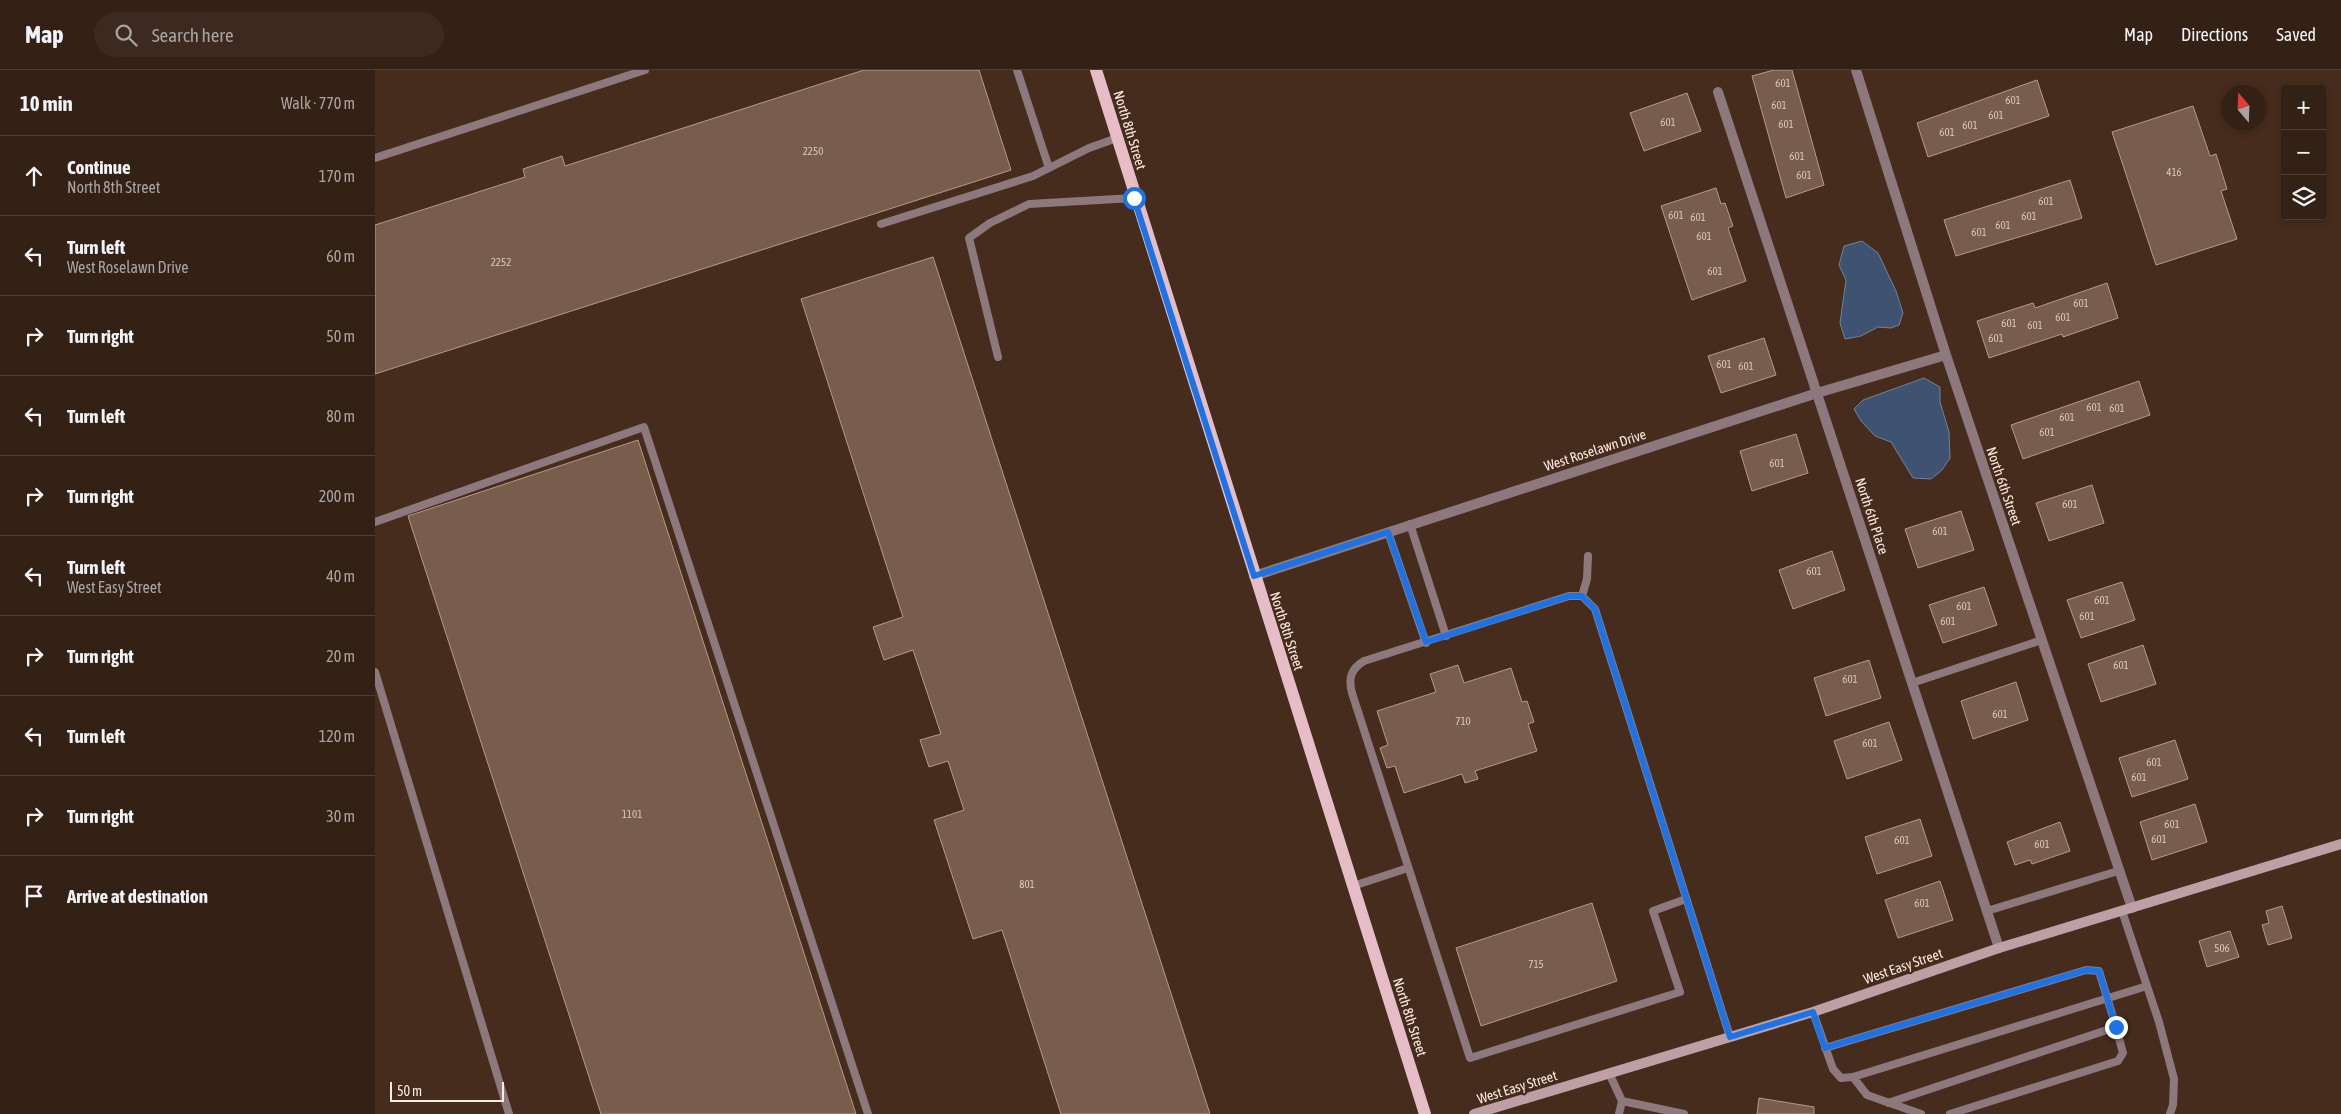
<!DOCTYPE html>
<meta charset="utf-8">
<style>
:root{--surface:#342116;--page:#3c291f;--text:#f1f3f6;--muted:#a9a3a1;--line:#4e3e35}
body{margin:0;font-family:"Asap Condensed",sans-serif;background:var(--page);color:var(--text)}
.controls{position:absolute;right:15px;top:15px;display:grid;overflow:hidden;border-radius:5px;box-shadow:0 2px 8px #0003}
.controls button{width:45px;height:45px;display:grid;place-items:center;padding:0;border:0;border-bottom:1px solid var(--line);background:var(--surface);color:var(--text);font:25px sans-serif}
.compass{position:absolute;left:1846px;top:15px;width:45px;height:45px;border-radius:50%;background:var(--surface);box-shadow:0 2px 8px #0003;rotate:341deg}
.scale{position:absolute;left:15px;bottom:12px;width:114px;box-sizing:border-box;padding-left:5px;border:2px solid #fcebe1;border-top:0;font-size:14px;line-height:18px;white-space:nowrap;color:#fcebe1;-webkit-text-stroke:4px #452c1d;paint-order:stroke}
.stop{position:absolute;width:15px;height:15px;margin:-11px;border:4px solid #1a73e8;border-radius:50%;background:#fff}
.stop.end{background:#1a73e8;border-color:#fff;box-shadow:0 1px 5px #0008}
.list{margin:0;padding:0;list-style:none}
h2{display:flex;justify-content:space-between;align-items:center;height:65px;margin:0;padding:0 20px;font-size:21px}
h2 small{font-size:16px;font-weight:400;color:var(--muted)}
.list li{display:grid;grid-template-columns:32px 1fr auto;gap:15px;align-items:center;box-sizing:border-box;height:80px;padding:0 20px;border-top:1px solid var(--line)}
.list b{display:block;font-size:19px;white-space:nowrap}
.list p{margin:0;font-size:16px;white-space:nowrap;color:var(--muted)}
.list em{font-size:16px;font-style:normal;color:var(--muted)}
.icon{flex:none;width:28px;height:28px;fill:none;stroke:currentColor;stroke-width:2;stroke-linecap:round;stroke-linejoin:round}
.map{position:relative;flex:none;width:1966px;height:1044px;overflow:hidden}
header{display:flex;align-items:center;gap:30px;box-sizing:border-box;height:70px;padding:0 25px;background:var(--surface);border-bottom:1px solid var(--line)}
header strong{font-size:24px}
nav{display:flex;gap:28px;margin-inline-start:auto;font-size:18px}
.search{width:350px;height:45px;background:var(--page);display:flex;align-items:center;gap:12px;box-sizing:border-box;padding:0 18px;border-radius:28px;color:var(--muted);font-size:19px}
main{display:flex}
aside{flex:1;background:var(--surface)}
.map>svg:first-child{display:block}
.water{fill:#3e5371;stroke:#778193}
.building{fill:#785c4c;stroke:#b99988}
.lines{fill:none;stroke-linecap:round;stroke-linejoin:round}
.lane{stroke:#8c787d;stroke-width:8}
.street{stroke:#8c787d;stroke-width:10}
.secondary{stroke:#bf9fa6;stroke-width:10}
.primary{stroke:#e6bdc6;stroke-width:12}
.route{stroke:#1a73e8;stroke-width:6}
.labels{text-anchor:middle;stroke-width:4.5;stroke-linejoin:round;paint-order:stroke}
.number-label{font-size:11px;fill:#dbc7bc}
.street-label{font-size:14px;fill:#fcebe1;stroke:#452c1d}
</style>
<header>
<strong>Map</strong>
<div class="search"><svg class="icon" aria-label="search" viewBox="0 0 24 24"><circle cx="10" cy="10" r="6"/><path d="M15 15l6 6"/></svg>Search here</div>
<nav><a>Map</a><a>Directions</a><a>Saved</a></nav>
</header>
<main>
<aside>
<h2>10 min<small>Walk · 770 m</small></h2>
<ul class="list">
<li><svg class="icon" aria-label="ahead" viewBox="0 0 24 24"><path d="M12 20V5M6 11l6-6 6 6"/></svg><div><b>Continue</b><p>North 8th Street</p></div><em>170 m</em></li>
<li><svg class="icon" aria-label="left" viewBox="0 0 24 24"><path d="M17 20v-9H6M10 6l-5 5 5 5"/></svg><div><b>Turn left</b><p>West Roselawn Drive</p></div><em>60 m</em></li>
<li><svg class="icon" aria-label="right" viewBox="0 0 24 24"><path d="M7 20v-9h11M14 6l5 5-5 5"/></svg><div><b>Turn right</b></div><em>50 m</em></li>
<li><svg class="icon" aria-label="left" viewBox="0 0 24 24"><path d="M17 20v-9H6M10 6l-5 5 5 5"/></svg><div><b>Turn left</b></div><em>80 m</em></li>
<li><svg class="icon" aria-label="right" viewBox="0 0 24 24"><path d="M7 20v-9h11M14 6l5 5-5 5"/></svg><div><b>Turn right</b></div><em>200 m</em></li>
<li><svg class="icon" aria-label="left" viewBox="0 0 24 24"><path d="M17 20v-9H6M10 6l-5 5 5 5"/></svg><div><b>Turn left</b><p>West Easy Street</p></div><em>40 m</em></li>
<li><svg class="icon" aria-label="right" viewBox="0 0 24 24"><path d="M7 20v-9h11M14 6l5 5-5 5"/></svg><div><b>Turn right</b></div><em>20 m</em></li>
<li><svg class="icon" aria-label="left" viewBox="0 0 24 24"><path d="M17 20v-9H6M10 6l-5 5 5 5"/></svg><div><b>Turn left</b></div><em>120 m</em></li>
<li><svg class="icon" aria-label="right" viewBox="0 0 24 24"><path d="M7 20v-9h11M14 6l5 5-5 5"/></svg><div><b>Turn right</b></div><em>30 m</em></li>
<li><svg class="icon" aria-label="arrive" viewBox="0 0 24 24"><path d="M6 21V4h12l-3 4 3 4H6"/></svg><div><b>Arrive at destination</b></div></li>
</ul>
</aside>
<div class="map">
<svg width="1966" height="1044" viewBox="0 0 1966 1044">
<rect width="100%" height="100%" fill="#452c1d"/>
<!-- water -->
<path class="water" d="M1487,171L1503,183L1521,221L1528,243L1524,255L1516,258L1503,257L1486,266L1470,269L1465,253L1471,210L1464,195L1469,176Z
M1549,308L1565,317V332L1574,362L1575,388L1567,400L1556,409L1538,408L1516,372L1500,366L1486,351L1479,339L1488,330Z"/>
<!-- building -->
<path class="building" d="M489,0H604L636,100L0,304V155L150,107L148,99L187,86L190,96Z
M1399,0H1417L1449,115L1411,128L1377,6Z
M1662,10L1674,46L1553,87L1542,53Z
M1312,23L1326,61L1269,81L1255,43Z
M1818,36L1835,86L1841,84L1852,119L1846,121L1862,169L1781,195L1737,62Z
M1695,110L1707,148L1581,186L1569,150Z
M1341,118L1346,134L1350,133L1358,156L1353,158L1371,211L1317,230L1286,136Z
M558,187L835,1044H686L627,860L598,869L559,750L589,740L573,691L554,697L545,670L566,664L538,580L509,590L498,557L528,547L426,229Z
M1732,213L1743,248L1688,267L1687,264L1614,288L1602,251L1658,233L1660,238Z
M1389,268L1401,305L1346,323L1333,286Z
M1764,311L1775,345L1648,389L1636,355Z
M1421,364L1433,403L1377,421L1365,381Z
M263,370L481,1044H226L33,446Z
M1717,415L1729,453L1674,471L1661,433Z
M1586,441L1599,480L1543,498L1530,459Z
M1457,481L1470,520L1418,539L1404,500Z
M1747,512L1760,550L1706,568L1692,530Z
M1609,517L1622,555L1568,573L1554,535Z
M1768,575L1781,614L1726,632L1713,594Z
M1494,590L1506,628L1451,646L1439,608Z
M1083,595L1089,613L1136,598L1147,632L1152,631L1159,652L1153,654L1162,681L1100,701L1103,709L1090,713L1087,704L1029,723L1020,696L1012,698L1005,678L1013,675L1002,641L1061,622L1055,604Z
M1641,612L1653,650L1598,669L1586,631Z
M1514,652L1527,690L1472,709L1459,671Z
M1800,670L1813,709L1757,727L1744,688Z
M1820,734L1832,772L1777,790L1765,752Z
M1545,749L1557,786L1502,804L1490,767Z
M1685,752L1695,781L1657,794L1655,790L1640,795L1632,772Z
M1565,811L1578,850L1523,868L1510,830Z
M1217,833L1242,911L1106,956L1081,878Z
M1907,836L1917,868L1893,875L1887,855L1894,853L1891,841Z
M1855,861L1864,887L1832,897L1824,871Z
M1384,1028L1439,1037V1044H1382Z"/>
<g class="lines">
<!-- lane -->
<path class="lane" d="M642,0L674,98
M0,88L270,0
M506,154L658,106L714,78L742,68
M623,287L594,168L615,153L654,134L759,128
M0,452L269,357L493,1044
M1035,454L1071,566
M1013,462L1051,573
M1207,526L1212,509L1213,486
M0,602L134,1044
M1537,613L1667,570
M978,816L1033,798
M1311,829L1278,841L1305,922L1095,988L977,623C973,608 976,599 989,591L1194,526H1207L1220,539L1355,967
M1612,841L1743,801
M1747,841L1784,952L1799,1009L1798,1035L1795,1044
M1438,942L1458,999L1466,1008L1478,1007L1772,916
M1450,978L1711,900L1724,901L1741,957
M1234,1003L1247,1031L1244,1044
M1478,1007L1492,1025L1546,1044
M1247,1031L1309,1044
M1513,1033L1741,957L1748,983L1743,991L1575,1044"/>
<!-- street -->
<path class="street" d="M1481,0L1571,285L1757,838
M1343,22L1624,878
M879,506L1442,323L1571,285"/>
<!-- secondary -->
<path class="secondary" d="M1099,1044L1438,942L1624,878L1966,774"/>
<!-- primary -->
<path class="primary" d="M721,0L1050,1044"/>
</g>
<g class="lines">
<!-- route -->
<path class="route" d="M759,128L879,506L1013,462L1051,572L1194,526H1207L1220,539L1355,967L1438,942L1450,978L1711,900L1724,901L1741,957"/>
</g>
<g class="labels">
<!-- number labels -->
<g class="number-label">
<text x="1408" y="17">601</text>
<text x="1638" y="34">601</text>
<text x="1404" y="39">601</text>
<text x="1621" y="49">601</text>
<text x="1293" y="56">601</text>
<text x="1411" y="58">601</text>
<text x="1595" y="59">601</text>
<text x="1572" y="66">601</text>
<text x="438" y="85">2250</text>
<text x="1422" y="90">601</text>
<text x="1799" y="106">416</text>
<text x="1429" y="109">601</text>
<text x="1671" y="135">601</text>
<text x="1301" y="149">601</text>
<text x="1654" y="150">601</text>
<text x="1323" y="151">601</text>
<text x="1628" y="159">601</text>
<text x="1604" y="166">601</text>
<text x="1329" y="170">601</text>
<text x="126" y="196">2252</text>
<text x="1340" y="205">601</text>
<text x="1706" y="237">601</text>
<text x="1688" y="251">601</text>
<text x="1634" y="257">601</text>
<text x="1660" y="259">601</text>
<text x="1621" y="272">601</text>
<text x="1349" y="298">601</text>
<text x="1371" y="300">601</text>
<text x="1719" y="341">601</text>
<text x="1742" y="342">601</text>
<text x="1692" y="351">601</text>
<text x="1672" y="366">601</text>
<text x="1402" y="397">601</text>
<text x="1695" y="438">601</text>
<text x="1565" y="465">601</text>
<text x="1439" y="505">601</text>
<text x="1727" y="534">601</text>
<text x="1589" y="540">601</text>
<text x="1712" y="550">601</text>
<text x="1573" y="555">601</text>
<text x="1746" y="599">601</text>
<text x="1475" y="613">601</text>
<text x="1625" y="648">601</text>
<text x="1088" y="655">710</text>
<text x="1495" y="677">601</text>
<text x="1779" y="696">601</text>
<text x="1764" y="711">601</text>
<text x="257" y="748">1101</text>
<text x="1797" y="758">601</text>
<text x="1784" y="773">601</text>
<text x="1527" y="774">601</text>
<text x="1667" y="778">601</text>
<text x="652" y="818">801</text>
<text x="1547" y="837">601</text>
<text x="1847" y="882">506</text>
<text x="1161" y="898">715</text>
</g>
<!-- street labels -->
<g class="street-label">
<text transform="translate(755 60) rotate(73)" y="5">North 8th Street</text>
<text transform="translate(1220 380) rotate(-18)" y="5">West Roselawn Drive</text>
<text transform="translate(1629 416) rotate(71)" y="5">North 6th Street</text>
<text transform="translate(1497 446) rotate(72)" y="5">North 6th Place</text>
<text transform="translate(912 561) rotate(72)" y="5">North 8th Street</text>
<text transform="translate(1528 896) rotate(-19)" y="5">West Easy Street</text>
<text transform="translate(1035 947) rotate(72)" y="5">North 8th Street</text>
<text transform="translate(1142 1017) rotate(-17)" y="5">West Easy Street</text>
</g>
</g>
</svg>
<div class="controls">
<button>+</button>
<button>−</button>
<button><svg class="icon" aria-label="layers" viewBox="0 0 24 24"><path d="M12 4l9 5-9 5-9-5zM3 14l9 5 9-5"/></svg></button>
</div>
<svg class="compass" viewBox="-18 -18 36 36"><path d="M0-13l5 13h-10z" fill="#e53935"/><path d="M0 13l5-13h-10z" fill="#a9a3a1"/></svg>
<div class="scale">50 m</div>
<div class="stop" style="left:759px;top:128px"></div>
<div class="stop end" style="left:1741px;top:957px"></div>
</div>
</main>
